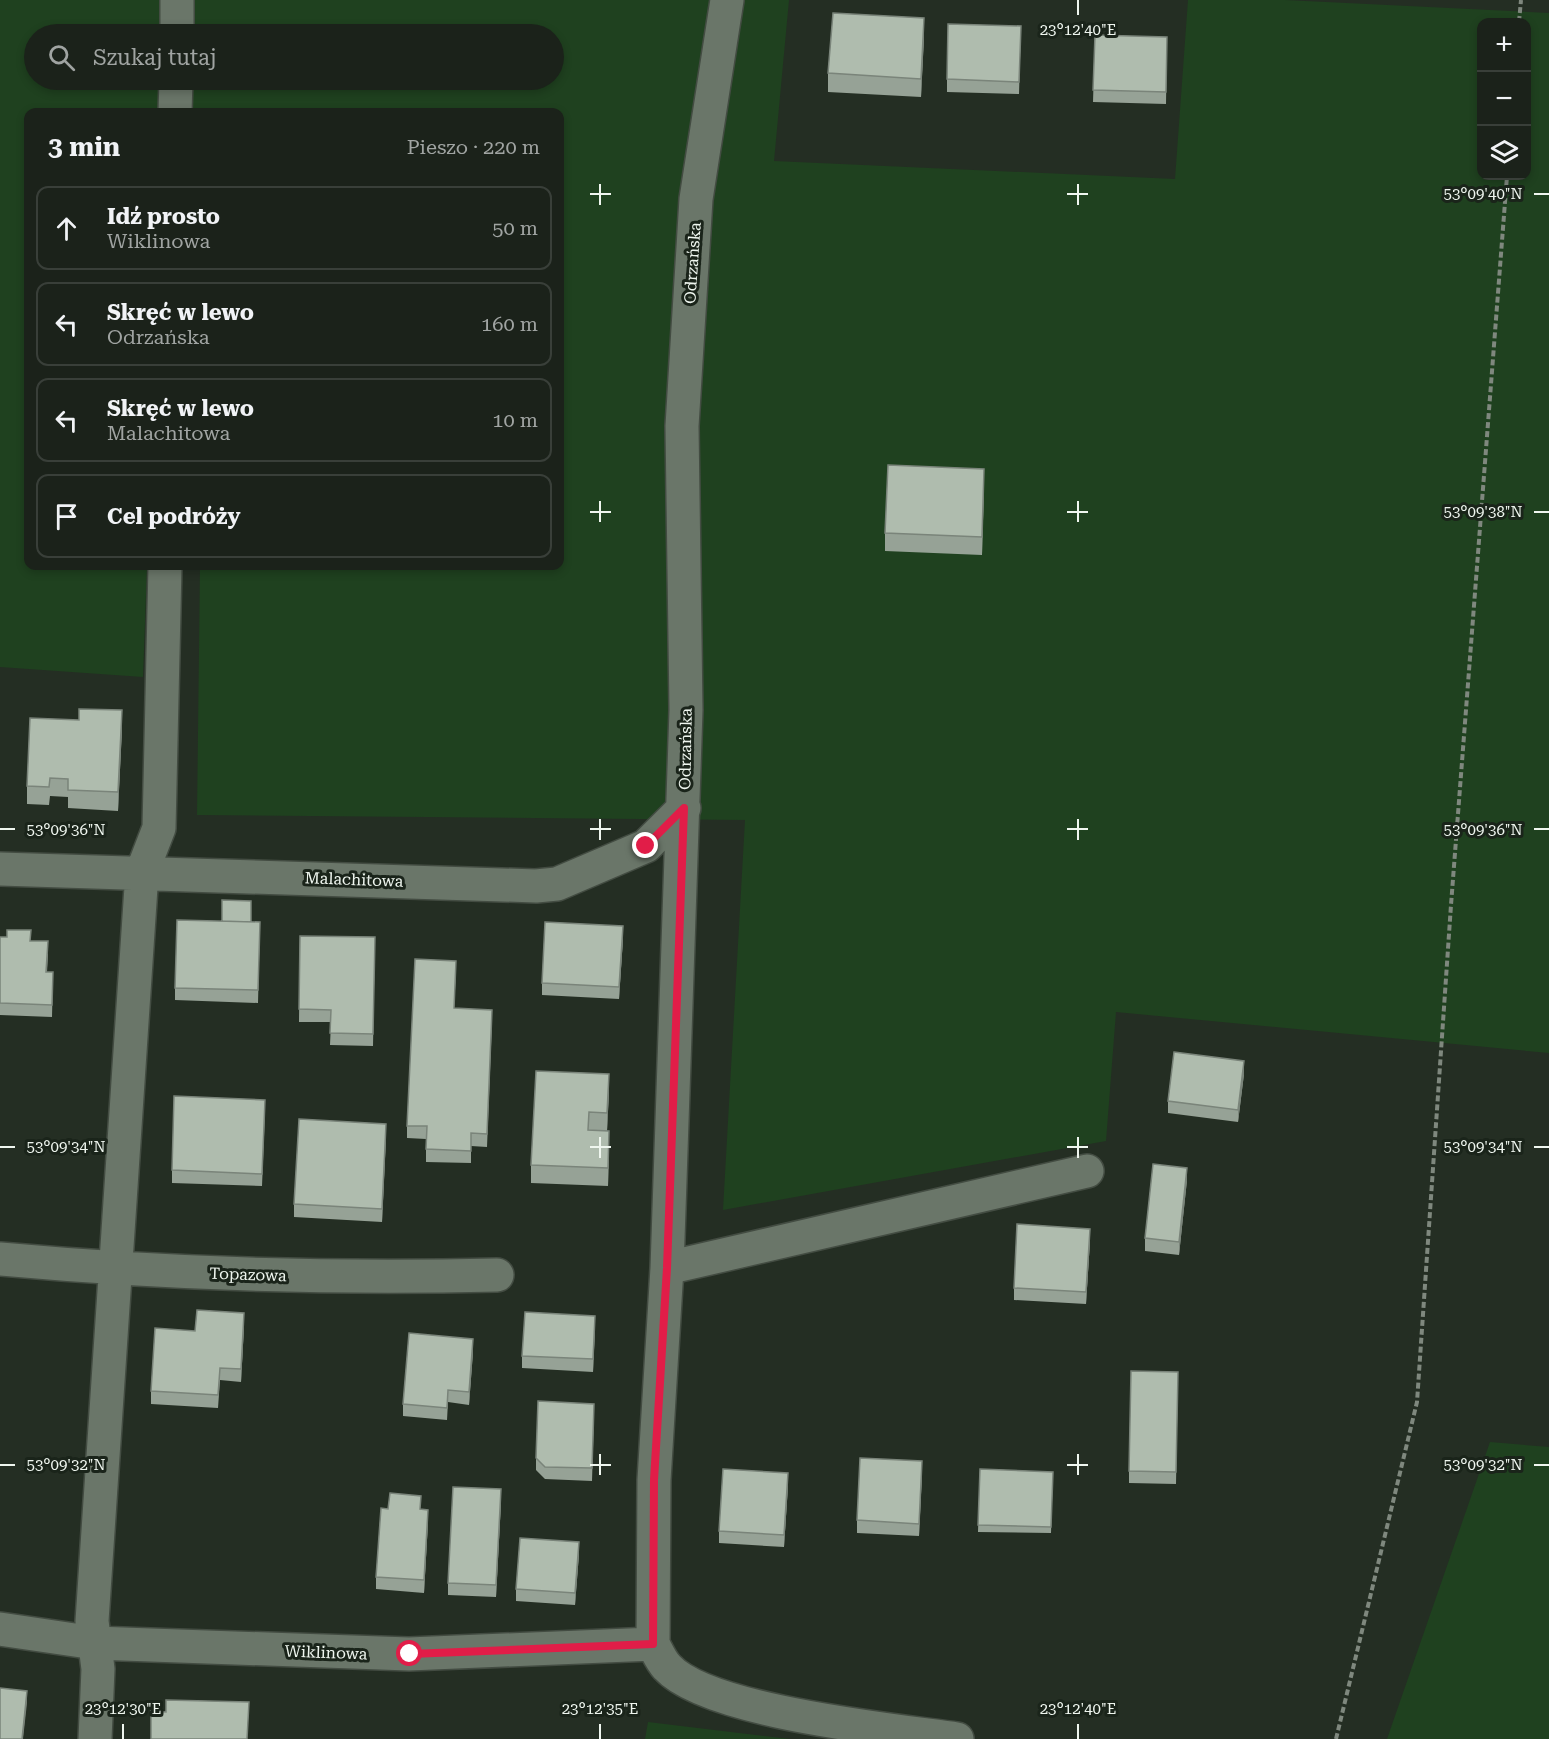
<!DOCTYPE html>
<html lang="pl">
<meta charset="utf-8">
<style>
:root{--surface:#1b221a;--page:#282f27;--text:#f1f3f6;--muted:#a0a4a2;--line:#393f39}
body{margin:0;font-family:"Roboto Serif",serif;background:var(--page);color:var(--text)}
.controls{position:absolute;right:18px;top:18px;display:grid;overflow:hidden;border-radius:12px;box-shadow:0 3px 9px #0003}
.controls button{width:54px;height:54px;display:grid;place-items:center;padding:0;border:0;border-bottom:2px solid var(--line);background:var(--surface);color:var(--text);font:30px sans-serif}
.stop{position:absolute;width:18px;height:18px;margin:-14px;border:4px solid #e11d48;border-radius:50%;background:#fff}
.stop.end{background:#e11d48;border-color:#fff;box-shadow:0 2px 6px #0008}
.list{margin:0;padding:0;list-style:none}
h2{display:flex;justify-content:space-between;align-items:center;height:78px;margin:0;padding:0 24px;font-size:26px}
h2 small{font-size:20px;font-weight:400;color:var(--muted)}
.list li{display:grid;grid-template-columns:39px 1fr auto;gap:18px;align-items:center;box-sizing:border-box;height:84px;margin:0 12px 12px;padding:0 12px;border:2px solid var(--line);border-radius:12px}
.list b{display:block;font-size:22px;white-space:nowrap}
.list p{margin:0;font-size:20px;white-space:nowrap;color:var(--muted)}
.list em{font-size:20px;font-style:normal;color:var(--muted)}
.icon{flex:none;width:33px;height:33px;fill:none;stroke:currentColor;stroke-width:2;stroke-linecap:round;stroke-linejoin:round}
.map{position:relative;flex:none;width:1549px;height:1739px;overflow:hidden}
.search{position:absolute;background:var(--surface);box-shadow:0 3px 9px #0003;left:24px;top:24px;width:540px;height:66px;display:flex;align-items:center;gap:15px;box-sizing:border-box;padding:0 21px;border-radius:33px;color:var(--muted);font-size:22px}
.panel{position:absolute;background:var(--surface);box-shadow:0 3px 9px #0003;left:24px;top:108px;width:540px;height:462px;border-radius:12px}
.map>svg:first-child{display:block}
.green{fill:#1f411f;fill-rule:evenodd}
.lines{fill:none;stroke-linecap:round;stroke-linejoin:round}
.minor-casing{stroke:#434c42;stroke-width:36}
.path{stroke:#7f887e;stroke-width:4;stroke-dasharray:6 3;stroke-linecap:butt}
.minor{stroke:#6a7669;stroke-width:33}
.wall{fill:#96a296}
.shaded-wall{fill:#7a847a}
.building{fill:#afbcae;stroke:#7a847a;stroke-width:1.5}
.route{stroke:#e11d48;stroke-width:8}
.ticks{fill:none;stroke:#eff6ef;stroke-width:2}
.labels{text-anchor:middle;stroke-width:6;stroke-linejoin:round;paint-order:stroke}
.street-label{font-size:16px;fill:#eff6ef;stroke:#1a241a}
.ticks-label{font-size:15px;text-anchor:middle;fill:#eff6ef;stroke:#1a241a;stroke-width:6;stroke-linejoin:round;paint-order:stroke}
</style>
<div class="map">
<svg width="1549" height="1739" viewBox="0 0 1549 1739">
<rect width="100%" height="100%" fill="#242e23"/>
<!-- green -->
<path class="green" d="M0,0H789L774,161L1175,179L1188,0H1285L1549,13V1053L1116,1012L1106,1141L723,1210L745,820L197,815L200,566H560V112H28V566H147L143,677L0,667ZM1482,22H1526V176H1482ZM34,34H554V80H34Z
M1490,1442L1549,1447V1739H1387Z
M648,1722L790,1739H645Z"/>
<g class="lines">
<!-- minor casing -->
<g class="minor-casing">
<path id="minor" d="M177,34V0
M175,112L176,80
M0,869L536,886L557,884L646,846L684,808
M0,1259C166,1274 331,1279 497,1275
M667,1268L1087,1171
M0,1629L95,1643L409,1654L653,1644
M653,1644L654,1480L667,1268L686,710L682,426L696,199L727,0
M653,1644C657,1651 661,1661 667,1667C708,1712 894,1730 957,1739
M95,1739L98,1669L92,1621L142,872L159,828L165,566"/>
</g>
<!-- path -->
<path class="path" d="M1519,22L1521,0
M1336,1739L1417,1402L1451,905L1507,176"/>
<!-- minor -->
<use href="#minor" class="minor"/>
</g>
<!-- wall -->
<path class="wall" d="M1021,26L1019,94L947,92V79Z
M1095,35L1167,37L1166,104L1093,102Z
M924,37L921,97L828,92V73Z
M984,487L982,555L885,551V533Z
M122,729L118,811L68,808V797L50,796L49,805L27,804V786Z
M260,922L258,1003L175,1000V988Z
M300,936L375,937L373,1046L330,1045L331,1022H299Z
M0,937L31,941L48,954L47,972H53L52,1017L0,1015Z
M623,939L619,999L542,995V983Z
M456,973L454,1008L492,1022L487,1147L471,1146V1163L426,1162V1139L407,1138V1126Z
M1244,1074L1238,1122L1168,1113V1101Z
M609,1092L607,1131L609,1149L608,1186L531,1183V1165Z
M265,1112L262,1186L172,1183V1170Z
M386,1137L382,1222L294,1217V1204Z
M1187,1180L1179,1255L1145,1251V1238Z
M1090,1241L1086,1304L1014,1300V1288Z
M244,1326L241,1382L220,1380L218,1408L151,1404V1391Z
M595,1328L593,1372L522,1368V1356Z
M473,1352L469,1405L448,1402L447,1420L403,1416V1404Z
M1178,1372L1176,1484L1129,1483V1471Z
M594,1416L592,1481L545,1479L536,1470V1458Z
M980,1469L1053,1472L1051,1533L978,1532Z
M922,1474L919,1536L857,1533V1520Z
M788,1486L784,1547L719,1543V1531Z
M501,1502L496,1597L448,1595V1583Z
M421,1510L428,1522L424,1593L376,1589V1577Z
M579,1554L575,1605L516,1601V1589Z"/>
<!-- shaded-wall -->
<path class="shaded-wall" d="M924,18V37L921,97V79Z
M984,469V487L982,555V537Z
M122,710V729L118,811V792Z
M623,926V939L619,999V987Z
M1244,1061V1074L1238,1122V1110Z
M609,1074V1092L607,1131V1113Z
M386,1124V1137L382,1222V1209Z
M609,1131V1149L608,1186V1168Z
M1187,1168V1180L1179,1255V1242Z
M1090,1229V1241L1086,1304V1292Z
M244,1313V1326L241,1382V1369Z
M595,1316V1328L593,1372V1359Z
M473,1339V1352L469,1405V1392Z
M922,1461V1474L919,1536V1524Z
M788,1473V1486L784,1547V1535Z
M501,1489V1502L496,1597V1585Z
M428,1510V1522L424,1593V1580Z
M579,1542V1554L575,1605V1593Z
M27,1691V1703L23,1739H22Z"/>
<!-- building -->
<path class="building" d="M833,13L924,18L921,79L828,73Z
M948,24L1021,26L1019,82L947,79Z
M1095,35L1167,37L1166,92L1093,90Z
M888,465L984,469L982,537L885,533Z
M79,709L122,710L118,792L68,790V779L50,778L49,787L27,786L30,718L79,720Z
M222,900L251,901V922L222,921Z
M177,920L260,922L258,990L175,988Z
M545,922L623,926L619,987L542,983Z
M7,930H31L30,941H48L46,972H53L52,1005L0,1003V937H7Z
M300,936L375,937L373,1034L330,1033L331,1010L299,1009Z
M415,959L456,961L454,1008L492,1010L487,1134L471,1133V1151L426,1149L427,1126H407Z
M1174,1052L1244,1061L1238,1110L1168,1101Z
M536,1071L609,1074L607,1113L589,1112L588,1130L609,1131L608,1168L531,1165Z
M174,1096L265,1100L262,1174L172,1170Z
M299,1119L386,1124L382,1209L294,1204Z
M1153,1164L1187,1168L1179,1242L1145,1238Z
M1017,1224L1090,1229L1086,1292L1014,1288Z
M197,1310L244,1313L241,1369L220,1368L218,1395L151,1391L155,1328L195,1331Z
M525,1312L595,1316L593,1359L522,1356Z
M409,1333L473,1339L469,1392L448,1390L447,1408L403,1404Z
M1131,1371L1178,1372L1176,1472L1129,1471Z
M538,1401L594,1404L592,1468L545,1467L536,1458Z
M860,1458L922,1461L919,1524L857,1520Z
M723,1469L788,1473L784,1535L719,1531Z
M980,1469L1053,1472L1051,1527L978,1525Z
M453,1487L501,1489L496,1585L448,1583Z
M390,1493L421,1496L420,1509L428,1510L424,1580L376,1577L381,1508L388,1509Z
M520,1538L579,1542L575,1593L516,1589Z
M0,1688L27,1691L22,1739H0Z
M166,1700L249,1702L247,1739H151V1711L166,1712Z"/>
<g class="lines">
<!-- route -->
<path class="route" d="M410,1654L653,1644L654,1480L667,1268L684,808L646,846"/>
</g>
<!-- ticks -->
<path class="ticks" d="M1078,0V15M600,184V205M1078,184V205M590,194H611M1067,194H1088M1534,194H1549M600,501V522M1078,501V522M590,512H611M1067,512H1088M1534,512H1549M600,819V840M1078,819V840M0,829H15M590,829H611M1067,829H1088M1534,829H1549M600,1137V1158M1078,1137V1158M0,1147H15M590,1147H611M1067,1147H1088M1534,1147H1549M600,1454V1475M1078,1454V1475M0,1465H15M590,1465H611M1067,1465H1088M1534,1465H1549M123,1724V1739M600,1724V1739M1078,1724V1739"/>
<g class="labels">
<!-- street labels -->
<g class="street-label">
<text transform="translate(692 263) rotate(-86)" y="6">Odrzańska</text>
<text transform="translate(685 749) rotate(-89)" y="6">Odrzańska</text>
<text transform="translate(354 879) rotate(2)" y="6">Malachitowa</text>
<text transform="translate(248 1274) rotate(2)" y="6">Topazowa</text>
<text transform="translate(326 1652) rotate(2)" y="6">Wiklinowa</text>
</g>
</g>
<g class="ticks-label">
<text x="1078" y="35">23°12'40"E</text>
<text x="1483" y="199">53°09'40"N</text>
<text x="1483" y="517">53°09'38"N</text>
<text x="66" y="835">53°09'36"N</text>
<text x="1483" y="835">53°09'36"N</text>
<text x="66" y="1152">53°09'34"N</text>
<text x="1483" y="1152">53°09'34"N</text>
<text x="66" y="1470">53°09'32"N</text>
<text x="1483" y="1470">53°09'32"N</text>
<text x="123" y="1714">23°12'30"E</text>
<text x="600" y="1714">23°12'35"E</text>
<text x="1078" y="1714">23°12'40"E</text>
</g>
</svg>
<div class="controls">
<button>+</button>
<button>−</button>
<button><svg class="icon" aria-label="layers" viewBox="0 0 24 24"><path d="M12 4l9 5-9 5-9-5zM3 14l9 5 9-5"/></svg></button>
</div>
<div class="stop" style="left:410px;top:1654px"></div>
<div class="stop end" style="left:646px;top:846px"></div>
<div class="search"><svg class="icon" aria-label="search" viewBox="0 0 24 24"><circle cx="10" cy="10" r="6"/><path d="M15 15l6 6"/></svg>Szukaj tutaj</div>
<section class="panel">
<h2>3 min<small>Pieszo · 220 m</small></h2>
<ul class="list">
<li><svg class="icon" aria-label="ahead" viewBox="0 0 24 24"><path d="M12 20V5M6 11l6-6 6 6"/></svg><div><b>Idź prosto</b><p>Wiklinowa</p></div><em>50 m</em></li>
<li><svg class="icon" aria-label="left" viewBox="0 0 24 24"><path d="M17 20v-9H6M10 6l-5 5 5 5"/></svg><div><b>Skręć w lewo</b><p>Odrzańska</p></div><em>160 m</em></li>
<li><svg class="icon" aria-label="left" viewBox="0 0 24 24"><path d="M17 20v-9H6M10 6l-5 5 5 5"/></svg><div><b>Skręć w lewo</b><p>Malachitowa</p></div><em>10 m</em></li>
<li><svg class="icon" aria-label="arrive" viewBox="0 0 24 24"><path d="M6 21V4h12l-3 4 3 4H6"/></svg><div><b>Cel podróży</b></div></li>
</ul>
</section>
</div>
